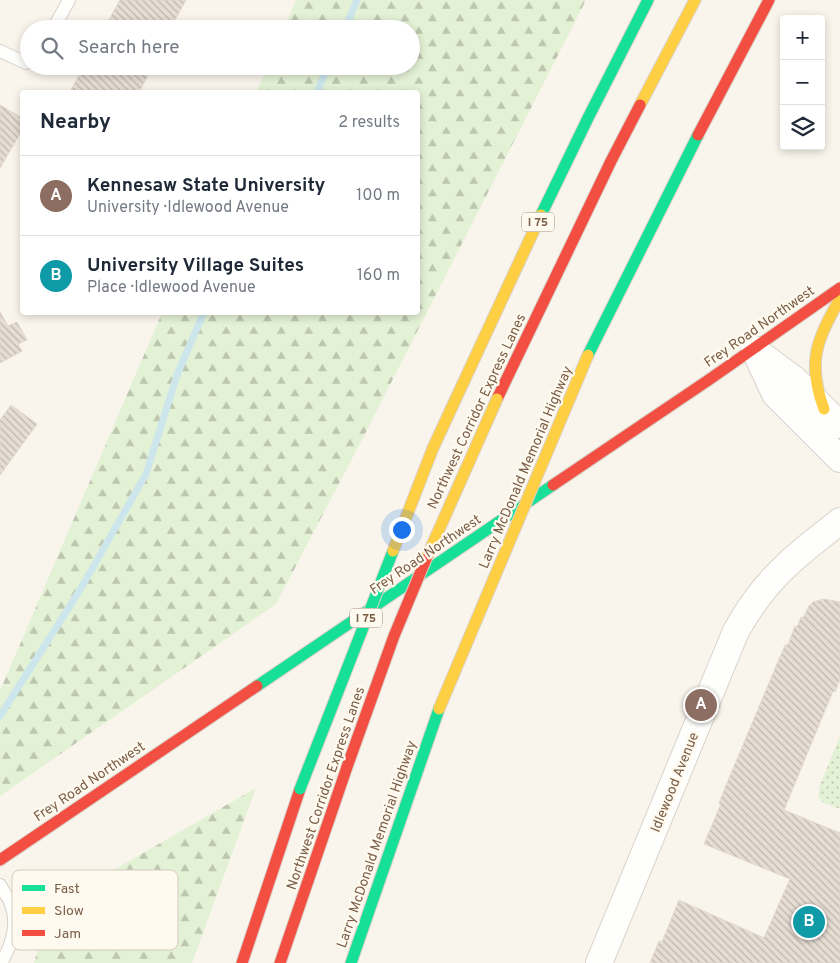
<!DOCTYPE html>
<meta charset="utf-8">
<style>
:root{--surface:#fff;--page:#f6f6f7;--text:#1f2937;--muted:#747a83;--line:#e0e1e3;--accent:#111827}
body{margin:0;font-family:Overpass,sans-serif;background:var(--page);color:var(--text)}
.controls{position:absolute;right:15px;top:15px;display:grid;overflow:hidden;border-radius:5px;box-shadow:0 2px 8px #0003}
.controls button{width:45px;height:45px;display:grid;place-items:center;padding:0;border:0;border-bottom:1px solid var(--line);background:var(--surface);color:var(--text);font:25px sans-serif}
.you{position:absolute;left:401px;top:529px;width:18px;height:18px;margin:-12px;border:4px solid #fff;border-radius:50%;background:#1a73e8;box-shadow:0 0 0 8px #1a73e833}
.badge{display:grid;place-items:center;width:32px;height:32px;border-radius:50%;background:var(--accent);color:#fff;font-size:16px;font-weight:700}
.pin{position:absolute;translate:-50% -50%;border:2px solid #fff;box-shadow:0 1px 5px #0006}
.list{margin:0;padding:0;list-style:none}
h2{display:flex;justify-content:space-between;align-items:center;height:65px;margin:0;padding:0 20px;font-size:21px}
h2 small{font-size:16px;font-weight:400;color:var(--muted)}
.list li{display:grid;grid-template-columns:32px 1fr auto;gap:15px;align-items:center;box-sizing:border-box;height:80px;padding:0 20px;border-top:1px solid var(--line)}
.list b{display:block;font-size:19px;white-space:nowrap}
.list p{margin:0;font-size:16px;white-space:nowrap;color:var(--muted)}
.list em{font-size:16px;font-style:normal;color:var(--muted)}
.icon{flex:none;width:28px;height:28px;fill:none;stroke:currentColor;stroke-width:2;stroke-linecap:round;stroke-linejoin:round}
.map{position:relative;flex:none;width:840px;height:963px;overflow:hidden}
.search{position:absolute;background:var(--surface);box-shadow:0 2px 8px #0003;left:20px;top:20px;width:400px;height:55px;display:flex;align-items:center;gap:12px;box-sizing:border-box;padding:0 18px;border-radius:28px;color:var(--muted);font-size:19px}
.panel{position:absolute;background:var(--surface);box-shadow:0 2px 8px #0003;left:20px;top:90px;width:400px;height:225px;border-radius:5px}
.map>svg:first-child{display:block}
.grass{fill:url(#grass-dots)}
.forest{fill:url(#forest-firs)}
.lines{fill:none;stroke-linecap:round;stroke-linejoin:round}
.stream{stroke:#cce6eb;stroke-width:7}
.building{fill:url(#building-back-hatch);stroke:#e3d8cd}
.lane-casing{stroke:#d8d2ca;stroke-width:14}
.street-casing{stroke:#d8d2ca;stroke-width:28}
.fast-casing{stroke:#d9d1c8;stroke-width:13}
.slow-casing{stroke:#d9d1c8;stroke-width:13}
.jam-casing{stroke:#d9d1c8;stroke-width:13}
.lane{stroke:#fefefc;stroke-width:12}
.street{stroke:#fefefc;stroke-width:26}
.fast{stroke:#16e098;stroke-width:11}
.slow{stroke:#ffcf43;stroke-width:11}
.jam{stroke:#f24e42;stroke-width:11}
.fast-bridge-casing{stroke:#dad1c9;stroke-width:13;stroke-linecap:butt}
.slow-bridge-casing{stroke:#dad1c9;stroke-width:13;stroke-linecap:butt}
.jam-bridge-casing{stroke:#dad1c9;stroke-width:13;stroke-linecap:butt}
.fast-bridge{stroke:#16e098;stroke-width:11}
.slow-bridge{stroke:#ffcf43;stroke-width:11}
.jam-bridge{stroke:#f24e42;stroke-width:11}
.labels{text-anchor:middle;stroke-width:4.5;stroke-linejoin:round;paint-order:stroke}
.shield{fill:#fffaef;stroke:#a38d7a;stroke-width:1}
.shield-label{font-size:12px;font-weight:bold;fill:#7b5e48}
.street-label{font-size:14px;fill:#7b5e48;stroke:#fffaef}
.key{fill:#fffaef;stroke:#d7cbbd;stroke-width:1}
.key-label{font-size:14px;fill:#7b5e48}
</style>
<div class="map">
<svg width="840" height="963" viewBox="0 0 840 963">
<defs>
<pattern id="grass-dots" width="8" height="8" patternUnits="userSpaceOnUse" patternTransform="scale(1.25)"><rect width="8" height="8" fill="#e3f1d5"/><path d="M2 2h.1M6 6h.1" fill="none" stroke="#bdc6af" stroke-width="1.8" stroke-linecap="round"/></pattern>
<pattern id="forest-firs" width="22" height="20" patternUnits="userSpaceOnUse" patternTransform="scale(1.25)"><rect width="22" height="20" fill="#e3f1d5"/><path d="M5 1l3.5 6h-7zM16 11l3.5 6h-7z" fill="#bdc6af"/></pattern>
<pattern id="building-back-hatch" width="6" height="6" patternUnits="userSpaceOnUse" patternTransform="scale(1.25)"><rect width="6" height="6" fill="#e6ddd3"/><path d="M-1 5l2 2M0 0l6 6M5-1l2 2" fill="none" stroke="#bfb6ad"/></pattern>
</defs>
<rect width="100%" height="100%" fill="#f9f5ec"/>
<!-- grass -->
<path class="grass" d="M840,736V809L822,802L818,796L820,785Z"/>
<!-- forest -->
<path class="forest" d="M296,0H586L367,430L276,604L0,796V691L162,313L418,312V92H256L268,66H411V29H284Z
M256,788L192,963H34L51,906Z"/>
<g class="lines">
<!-- stream -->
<path class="stream" d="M345,29L357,0
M317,92L328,66
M0,716L80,590L146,474L177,375L204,312"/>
</g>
<!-- building -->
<path class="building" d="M120,0H186L170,29H104Z
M84,66H153L139,92H70Z
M0,105L22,118V130L0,168Z
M0,312L8,326L17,322L27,340L18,344L22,351L0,363Z
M11,405L37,424L0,475V420Z
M824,599L840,602V679L835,692L833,691L784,810L840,833V963H650L659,941L662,942L679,900L764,938L790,879L704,844L721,804L719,803L727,783L785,645H788L795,626L797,627L801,617L803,618L809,606L813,602Z"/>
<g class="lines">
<!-- lane casing -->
<g class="lane-casing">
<path id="lane" d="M53,29L69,0
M0,51L26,63L29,61
M0,885C3,891 8,897 10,902C19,923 12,945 1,963"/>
</g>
<!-- street casing -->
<g class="street-casing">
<path id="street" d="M754,349L775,394L840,459
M756,351L794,379L840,425
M599,963L736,631C750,606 767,583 789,563C805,548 823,535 840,521"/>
</g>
<!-- fast casing -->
<g class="fast-casing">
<path id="fast" d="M541,215L588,118L648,0
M588,355L698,135
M257,686L553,485
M351,963L439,709"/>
</g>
<!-- slow casing -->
<g class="slow-casing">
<path id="slow" d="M640,105L695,0
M824,409C807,364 816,339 840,299
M433,448L541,215"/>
</g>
<!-- jam casing -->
<g class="jam-casing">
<path id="jam" d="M698,135L769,0
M497,399L611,161L640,105
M553,485L710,379L840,288
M0,860L257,686
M242,963L300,789
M280,963L347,767"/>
</g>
<!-- lane -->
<use href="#lane" class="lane"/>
<!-- street -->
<use href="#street" class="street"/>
<!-- fast -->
<use href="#fast" class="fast"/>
<!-- slow -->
<use href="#slow" class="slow"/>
<!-- jam -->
<use href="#jam" class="jam"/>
<!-- fast-bridge casing -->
<g class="fast-bridge-casing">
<path id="fast-bridge" d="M300,789L393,551"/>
</g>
<!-- slow-bridge casing -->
<g class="slow-bridge-casing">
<path id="slow-bridge" d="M393,551L433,448
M426,559L497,399
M439,709L588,355"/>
</g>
<!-- jam-bridge casing -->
<g class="jam-bridge-casing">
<path id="jam-bridge" d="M347,767L394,636L426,559"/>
</g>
<!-- fast-bridge -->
<use href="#fast-bridge" class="fast-bridge"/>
<!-- slow-bridge -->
<use href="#slow-bridge" class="slow-bridge"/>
<!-- jam-bridge -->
<use href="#jam-bridge" class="jam-bridge"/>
</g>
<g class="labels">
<!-- shield labels -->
<g class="shield">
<rect x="522" y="212.5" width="32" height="19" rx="4"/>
<rect x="350" y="608.5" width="32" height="19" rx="4"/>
</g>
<g class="shield-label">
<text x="538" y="226">I 75</text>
<text x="366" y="622">I 75</text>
</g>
<!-- street labels -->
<g class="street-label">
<text transform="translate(759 326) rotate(-35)" y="5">Frey Road Northwest</text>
<text transform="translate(476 411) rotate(-65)" y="5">Northwest Corridor Express Lanes</text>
<text transform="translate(525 467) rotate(-67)" y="5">Larry McDonald Memorial Highway</text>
<text transform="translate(425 554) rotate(-34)" y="5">Frey Road Northwest</text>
<text transform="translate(89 781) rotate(-34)" y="5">Frey Road Northwest</text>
<text transform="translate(674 782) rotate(-68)" y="5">Idlewood Avenue</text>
<text transform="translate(325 788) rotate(-71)" y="5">Northwest Corridor Express Lanes</text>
<text transform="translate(376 844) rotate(-71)" y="5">Larry McDonald Memorial Highway</text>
</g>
</g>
<!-- legend -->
<rect x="12" y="870" width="166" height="80" rx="8" class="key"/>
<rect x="22" y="885" width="23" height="6" fill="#16e098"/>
<rect x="22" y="907" width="23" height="7" fill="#ffcf43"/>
<rect x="22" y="930" width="23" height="6" fill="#f24e42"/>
<g class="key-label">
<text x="54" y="893">Fast</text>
<text x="54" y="915">Slow</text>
<text x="54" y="938">Jam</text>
</g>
</svg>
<div class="controls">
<button>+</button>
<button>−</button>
<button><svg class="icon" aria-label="layers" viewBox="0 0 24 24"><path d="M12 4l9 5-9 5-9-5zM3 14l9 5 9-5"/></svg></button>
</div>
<div class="you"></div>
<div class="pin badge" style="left:701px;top:705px;background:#8d6e63">A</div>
<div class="pin badge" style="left:809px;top:922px;background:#0f9aa8">B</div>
<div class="search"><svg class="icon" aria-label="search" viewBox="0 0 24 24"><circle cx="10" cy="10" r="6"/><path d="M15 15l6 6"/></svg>Search here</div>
<section class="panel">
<h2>Nearby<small>2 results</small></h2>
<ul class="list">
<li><span class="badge" style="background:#8d6e63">A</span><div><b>Kennesaw State University</b><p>University · Idlewood Avenue</p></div><em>100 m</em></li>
<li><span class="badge" style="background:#0f9aa8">B</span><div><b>University Village Suites</b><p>Place · Idlewood Avenue</p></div><em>160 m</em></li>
</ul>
</section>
</div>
